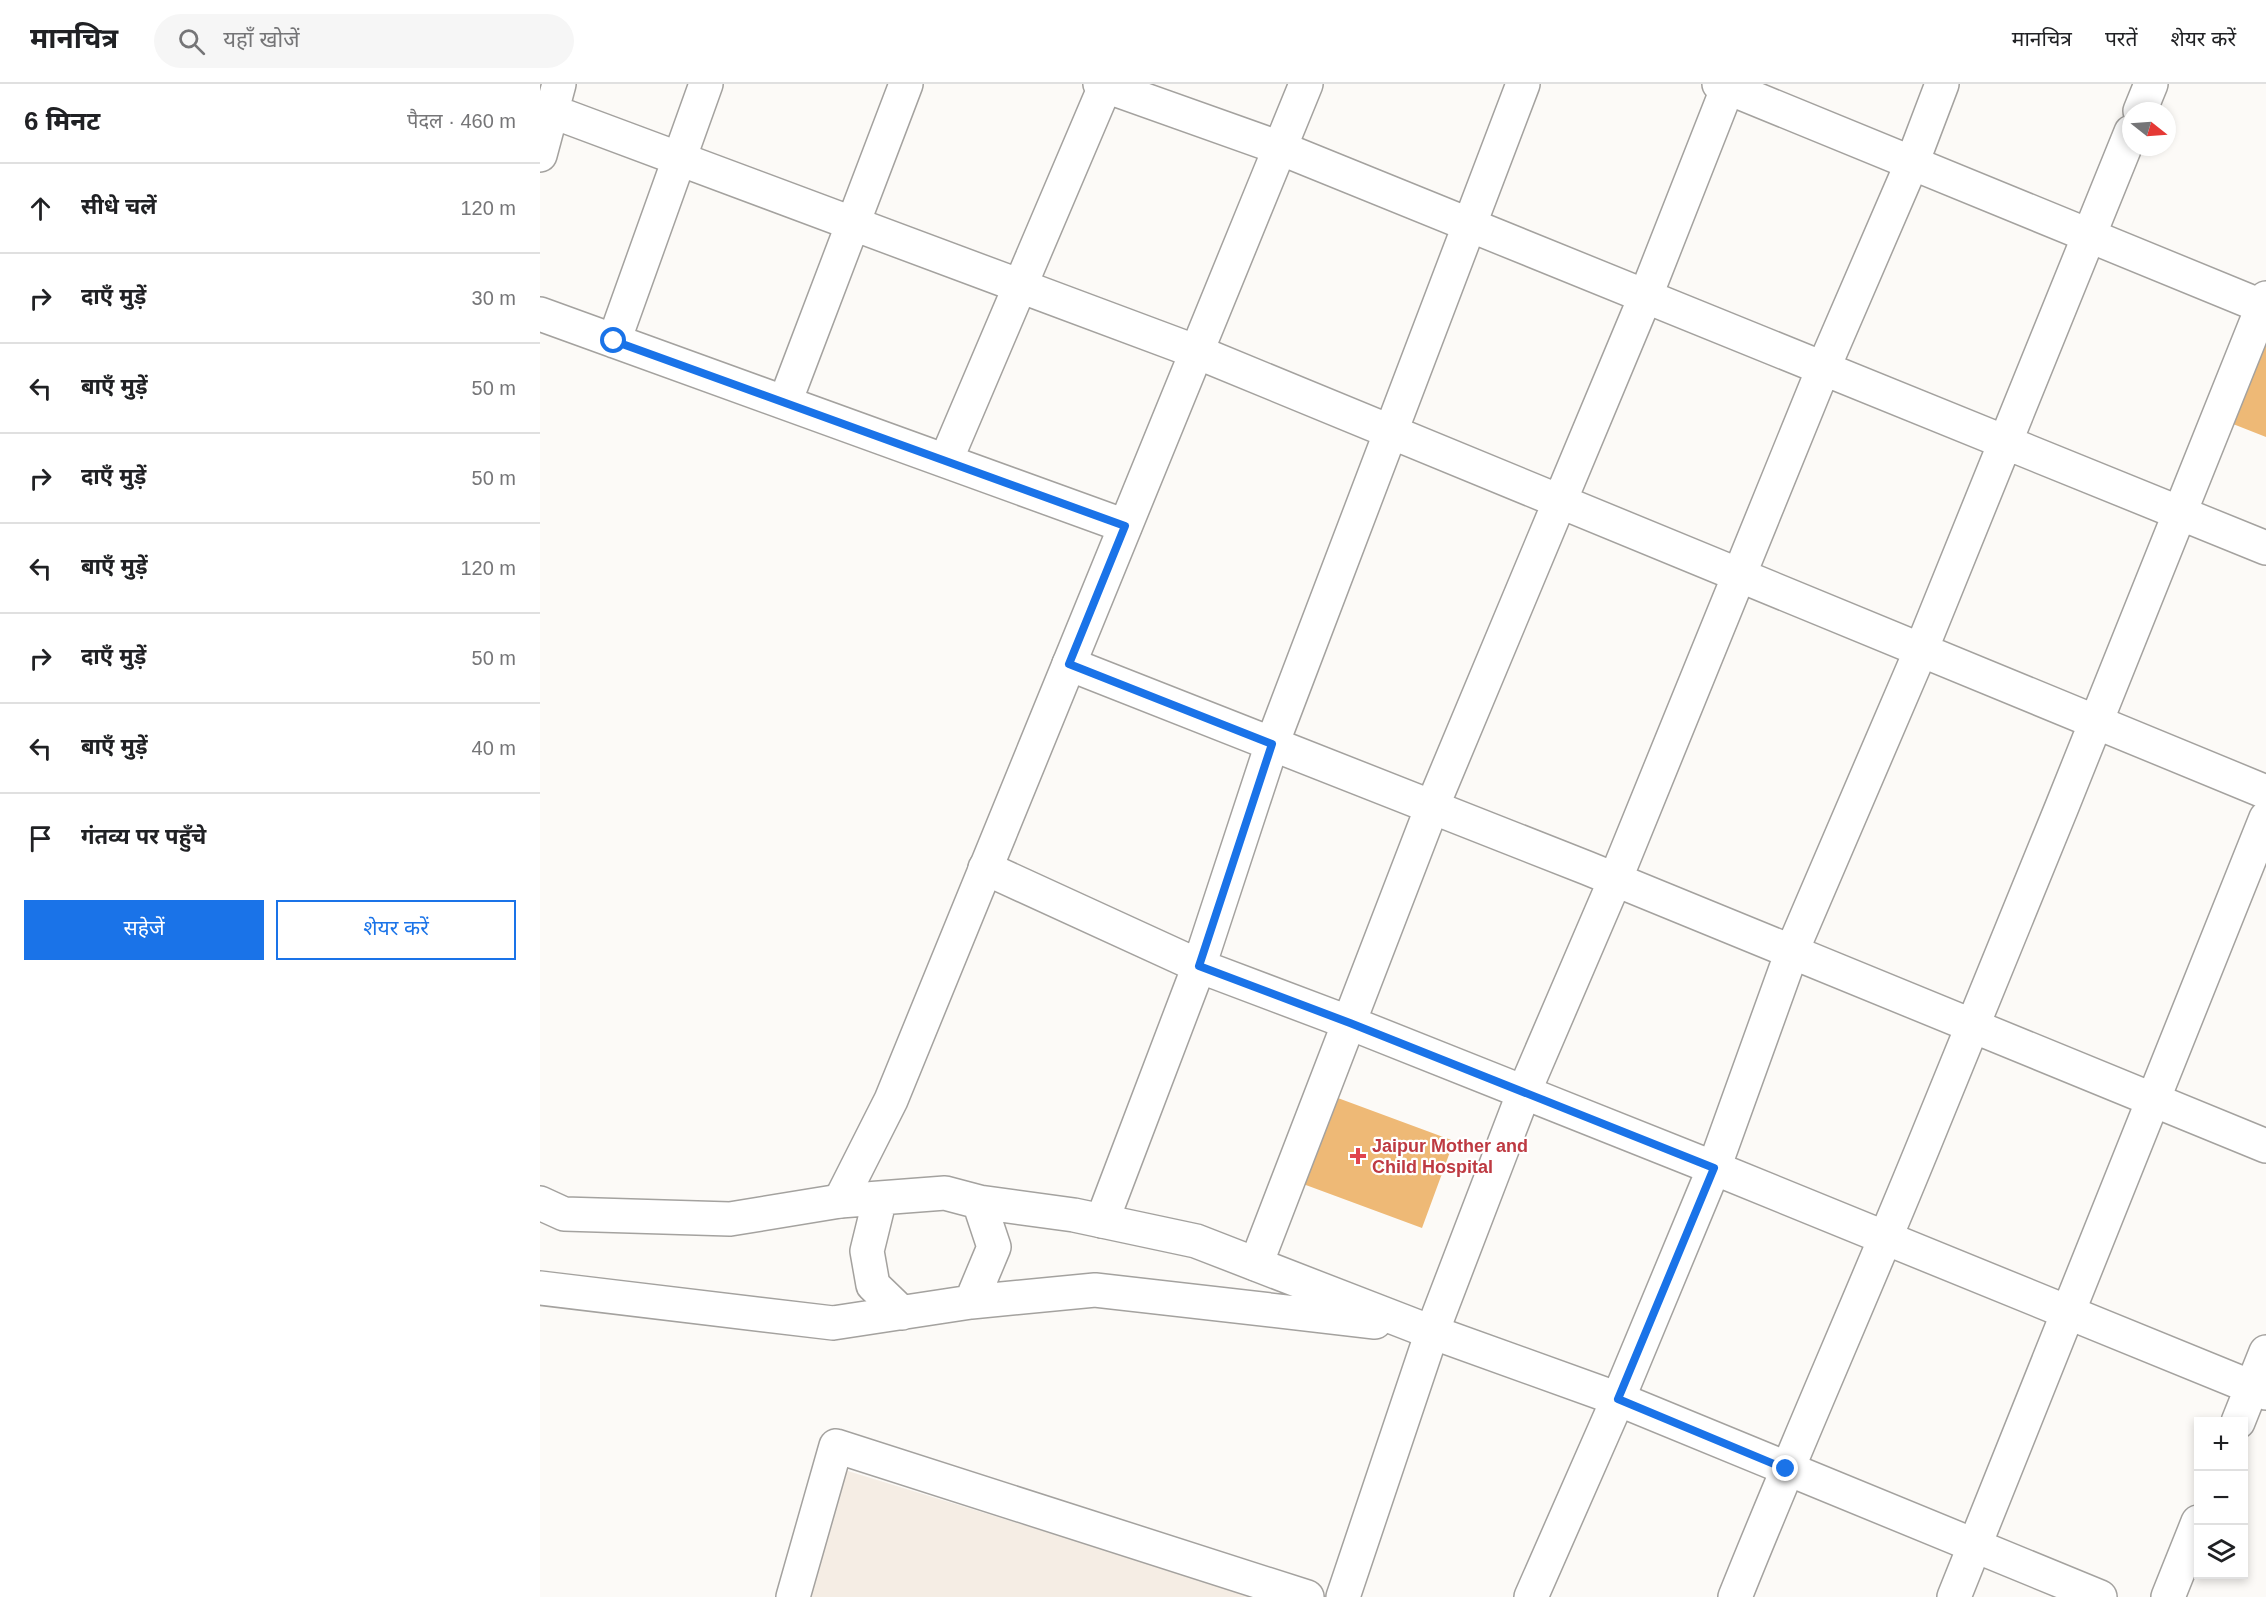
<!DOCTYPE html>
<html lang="hi">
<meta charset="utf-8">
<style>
:root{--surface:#fff;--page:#f6f6f6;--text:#202124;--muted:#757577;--line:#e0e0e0;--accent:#1a73e8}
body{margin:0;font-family:Helvetica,"Noto Sans Devanagari",sans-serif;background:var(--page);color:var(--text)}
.controls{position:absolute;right:18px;bottom:18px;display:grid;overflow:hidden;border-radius:0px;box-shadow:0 3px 9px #0003}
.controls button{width:54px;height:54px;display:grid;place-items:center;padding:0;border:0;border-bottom:2px solid var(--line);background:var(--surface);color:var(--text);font:30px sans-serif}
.compass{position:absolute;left:1582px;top:18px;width:54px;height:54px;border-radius:50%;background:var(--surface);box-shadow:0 3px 9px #0003;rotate:107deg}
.stop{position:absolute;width:18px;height:18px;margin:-14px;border:4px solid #1a73e8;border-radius:50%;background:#fff}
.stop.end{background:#1a73e8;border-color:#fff;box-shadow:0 2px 6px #0008}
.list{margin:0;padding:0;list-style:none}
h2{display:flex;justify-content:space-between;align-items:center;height:78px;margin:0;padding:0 24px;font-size:26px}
h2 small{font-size:20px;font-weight:400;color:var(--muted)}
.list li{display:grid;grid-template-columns:39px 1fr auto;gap:18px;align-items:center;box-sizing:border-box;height:90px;padding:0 24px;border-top:2px solid var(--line)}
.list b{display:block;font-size:22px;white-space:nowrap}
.list em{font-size:20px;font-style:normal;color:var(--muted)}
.actions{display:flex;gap:12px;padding:18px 24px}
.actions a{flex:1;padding:14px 0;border:2px solid var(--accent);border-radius:0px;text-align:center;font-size:21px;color:var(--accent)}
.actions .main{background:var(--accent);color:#fff}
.icon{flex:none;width:33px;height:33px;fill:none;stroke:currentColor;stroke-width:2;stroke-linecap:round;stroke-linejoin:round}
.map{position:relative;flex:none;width:1726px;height:1513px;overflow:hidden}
header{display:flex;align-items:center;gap:36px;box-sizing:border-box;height:84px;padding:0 30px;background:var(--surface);border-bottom:2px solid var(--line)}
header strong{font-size:28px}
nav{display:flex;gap:33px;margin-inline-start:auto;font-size:21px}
.search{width:420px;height:54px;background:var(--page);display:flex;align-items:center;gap:15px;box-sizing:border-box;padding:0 21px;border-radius:33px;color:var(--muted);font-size:22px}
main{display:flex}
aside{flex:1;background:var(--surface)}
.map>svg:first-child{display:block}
.built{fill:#f5ede4}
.building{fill:#eeb976}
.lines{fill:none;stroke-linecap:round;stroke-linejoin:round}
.street-casing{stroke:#a4a29f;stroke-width:36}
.secondary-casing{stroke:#a4a29f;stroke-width:36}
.primary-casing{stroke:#a4a29f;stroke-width:36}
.street{stroke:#fff;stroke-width:33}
.secondary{stroke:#fff;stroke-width:33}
.primary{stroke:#fff;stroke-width:33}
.route{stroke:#1a73e8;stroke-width:8}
.health-dot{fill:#e0444e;stroke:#fff;stroke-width:2}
.labels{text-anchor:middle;stroke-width:4.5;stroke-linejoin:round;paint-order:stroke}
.health-label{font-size:18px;font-weight:bold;fill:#be3a42;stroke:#fff;text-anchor:start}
</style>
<header>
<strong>मानचित्र</strong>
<div class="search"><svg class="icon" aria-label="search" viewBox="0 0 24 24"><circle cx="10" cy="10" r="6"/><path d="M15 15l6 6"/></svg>यहाँ खोजें</div>
<nav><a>मानचित्र</a><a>परतें</a><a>शेयर करें</a></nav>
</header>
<main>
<aside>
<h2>6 मिनट<small>पैदल · 460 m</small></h2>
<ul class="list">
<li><svg class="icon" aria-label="ahead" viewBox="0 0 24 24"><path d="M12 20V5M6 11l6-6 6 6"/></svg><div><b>सीधे चलें</b></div><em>120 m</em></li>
<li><svg class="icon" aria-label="right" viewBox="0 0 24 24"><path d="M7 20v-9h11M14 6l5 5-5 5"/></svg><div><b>दाएँ मुड़ें</b></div><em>30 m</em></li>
<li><svg class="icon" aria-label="left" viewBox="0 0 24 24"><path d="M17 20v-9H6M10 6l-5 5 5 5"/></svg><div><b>बाएँ मुड़ें</b></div><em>50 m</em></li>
<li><svg class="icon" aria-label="right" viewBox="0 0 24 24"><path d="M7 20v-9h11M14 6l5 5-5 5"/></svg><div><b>दाएँ मुड़ें</b></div><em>50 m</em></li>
<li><svg class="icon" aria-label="left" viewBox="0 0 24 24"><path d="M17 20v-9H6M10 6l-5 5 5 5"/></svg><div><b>बाएँ मुड़ें</b></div><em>120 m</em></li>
<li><svg class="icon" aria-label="right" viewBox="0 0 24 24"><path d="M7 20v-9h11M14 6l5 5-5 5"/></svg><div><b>दाएँ मुड़ें</b></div><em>50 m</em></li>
<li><svg class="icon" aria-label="left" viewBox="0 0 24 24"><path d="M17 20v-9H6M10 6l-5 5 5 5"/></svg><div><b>बाएँ मुड़ें</b></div><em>40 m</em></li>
<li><svg class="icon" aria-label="arrive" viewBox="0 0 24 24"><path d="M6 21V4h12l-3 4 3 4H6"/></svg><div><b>गंतव्य पर पहुँचे</b></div></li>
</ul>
<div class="actions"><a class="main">सहेजें</a><a>शेयर करें</a></div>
</aside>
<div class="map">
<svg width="1726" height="1513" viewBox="0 0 1726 1513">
<rect width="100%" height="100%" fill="#fcfaf7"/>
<!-- built -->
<path class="built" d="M298,1384L719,1513H262Z"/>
<!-- building -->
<path class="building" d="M1726,258V353L1693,340Z
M787,1010L914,1057L882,1144L755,1097Z"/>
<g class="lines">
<!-- street casing -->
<g class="street-casing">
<path id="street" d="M560,0L740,64L1726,464
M11,27L657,268L1726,708
M1600,27L1611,0
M0,71L19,0
M0,230L585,442
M74,257L166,0
M245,318L366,0
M406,376L566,0
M529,580L1047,784L1726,1062
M445,784L659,882L810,939L1174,1084L1726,1309
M562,1137L659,882L732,660L983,0
M716,1180L892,723L1106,211L1189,0
M1698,1338L1726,1268
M253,1513L296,1362L767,1513
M803,1513L892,1248L984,1008L1075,796L1283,285L1372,79L1402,0
M991,1513L1078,1315L1174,1084L1254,862L1381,566L1591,48
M1195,1513C1257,1358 1325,1206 1388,1051C1503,773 1614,493 1726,214
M1628,1513L1658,1438"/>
</g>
<!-- secondary casing -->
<g class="secondary-casing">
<path id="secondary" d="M1179,0L1726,224
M300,1117L351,1016L766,0
M1414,1513L1726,734"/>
</g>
<!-- primary casing -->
<g class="primary-casing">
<path id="primary" d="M340,1114L327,1167L333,1201L362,1229
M0,1119L24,1130L190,1135L300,1117L405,1109L439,1118L534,1131L656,1157L878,1243L1078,1315L1560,1513
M0,1204L293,1239L431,1218L555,1206L835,1238
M431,1218L454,1163L439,1118"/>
</g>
<!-- street -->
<use href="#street" class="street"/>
<!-- secondary -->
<use href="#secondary" class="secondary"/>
<!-- primary -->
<use href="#primary" class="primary"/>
</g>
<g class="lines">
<!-- route -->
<path class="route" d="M74,257L585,442L529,580L732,660L659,882L810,939L1174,1084L1078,1315L1246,1385"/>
</g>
<!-- markers -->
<path class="health-dot" d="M815 1063h6v6h6v6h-6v6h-6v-6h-6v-6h6z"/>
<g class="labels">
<!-- health labels -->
<g class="health-label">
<text x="832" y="1068">Jaipur Mother and<tspan x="832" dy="21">Child Hospital</tspan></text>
</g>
</g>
</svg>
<div class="controls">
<button>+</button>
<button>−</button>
<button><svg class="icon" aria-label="layers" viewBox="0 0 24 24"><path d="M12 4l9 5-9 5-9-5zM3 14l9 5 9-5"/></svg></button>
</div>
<svg class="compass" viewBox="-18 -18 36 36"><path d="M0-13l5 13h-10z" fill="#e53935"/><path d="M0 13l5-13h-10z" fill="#757577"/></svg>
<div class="stop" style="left:74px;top:257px"></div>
<div class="stop end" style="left:1246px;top:1385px"></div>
</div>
</main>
